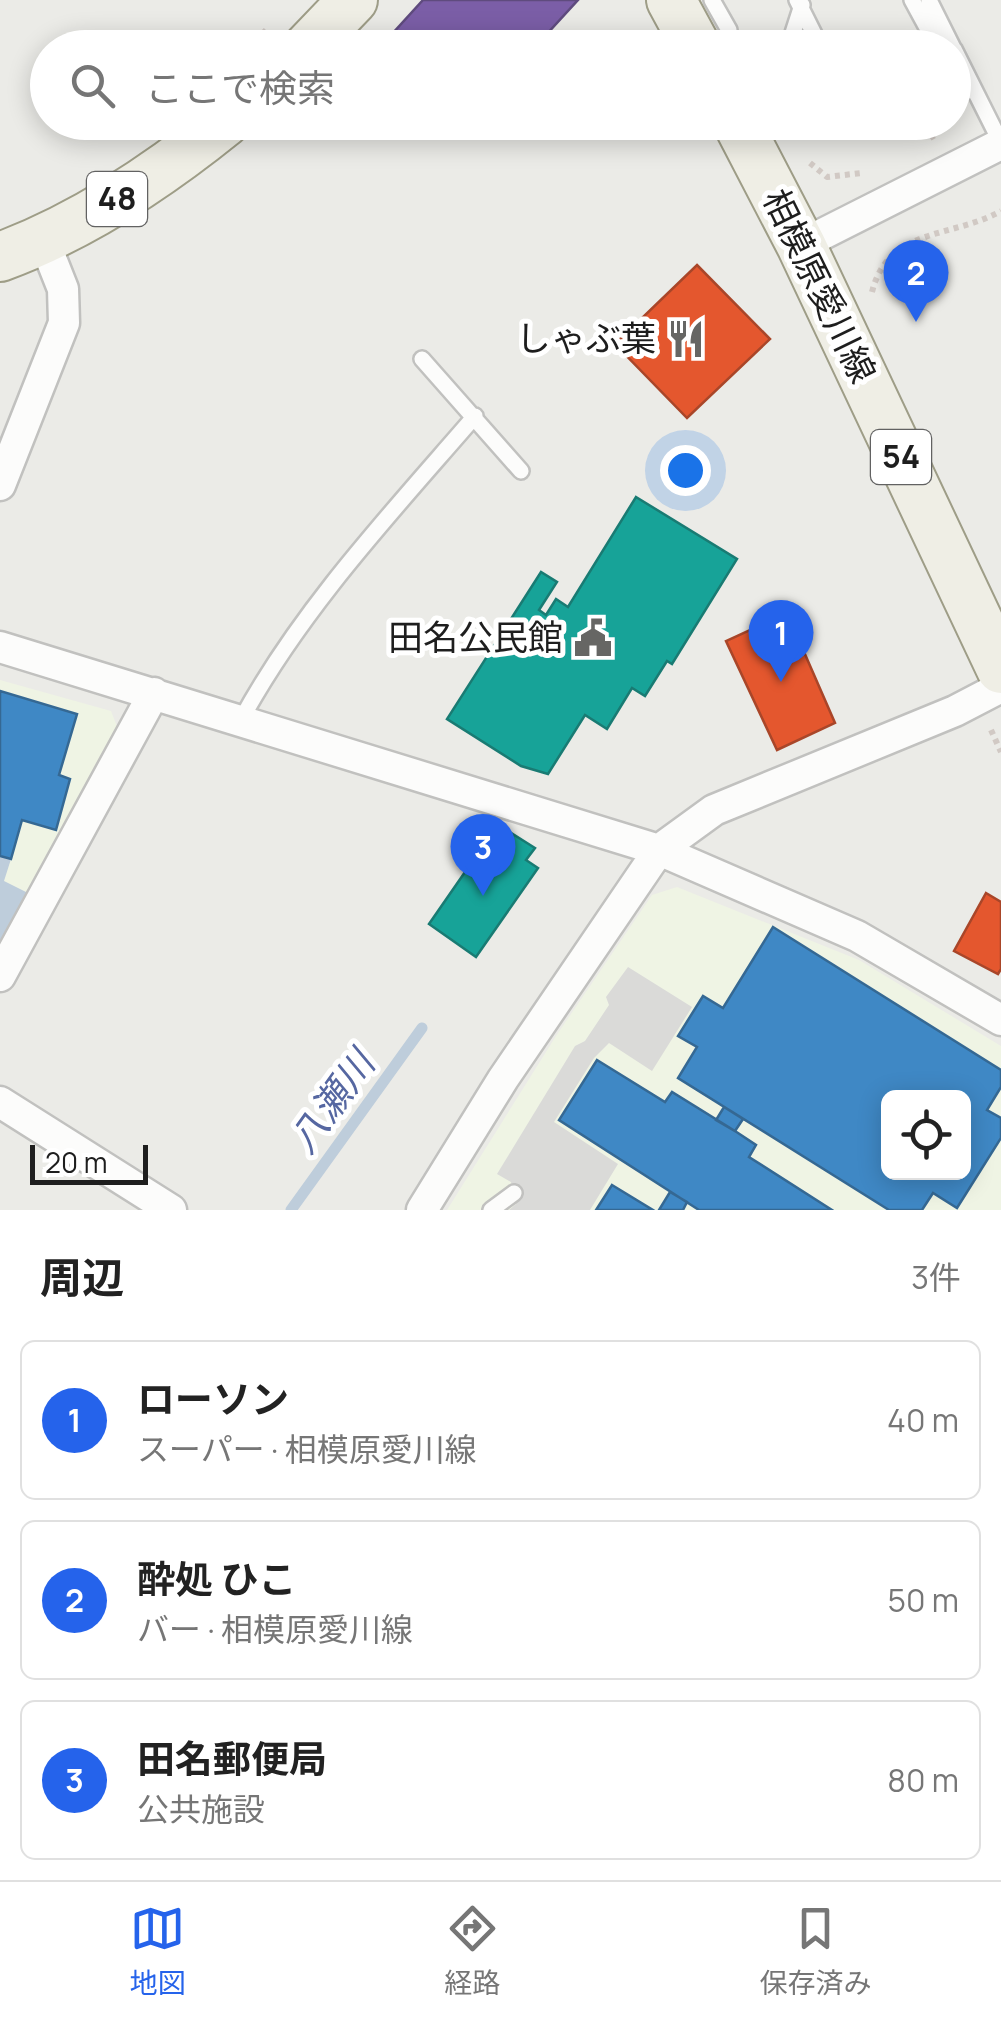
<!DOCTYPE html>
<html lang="ja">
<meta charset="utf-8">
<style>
:root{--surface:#fff;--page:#f6f6f6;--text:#222;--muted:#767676;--line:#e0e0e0;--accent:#2563eb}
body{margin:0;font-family:Manrope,"Noto Sans JP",sans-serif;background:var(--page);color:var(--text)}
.controls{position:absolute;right:30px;bottom:30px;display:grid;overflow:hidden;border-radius:15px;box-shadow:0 5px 25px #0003}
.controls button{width:90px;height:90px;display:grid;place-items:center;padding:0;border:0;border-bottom:2px solid var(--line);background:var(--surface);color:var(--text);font:50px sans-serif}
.scale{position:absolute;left:30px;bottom:25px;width:118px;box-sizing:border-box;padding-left:10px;border:5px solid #1e1e1e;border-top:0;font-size:28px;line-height:35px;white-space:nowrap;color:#1e1e1e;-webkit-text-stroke:8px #fff;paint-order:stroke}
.you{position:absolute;left:685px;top:470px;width:35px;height:35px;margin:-25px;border:8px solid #fff;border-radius:50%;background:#1a73e8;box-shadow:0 0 0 15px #1a73e833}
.badge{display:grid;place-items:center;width:65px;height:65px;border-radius:50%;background:var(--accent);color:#fff;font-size:32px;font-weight:700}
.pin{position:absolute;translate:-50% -82px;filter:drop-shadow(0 2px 5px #0008)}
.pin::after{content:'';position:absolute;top:52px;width:35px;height:30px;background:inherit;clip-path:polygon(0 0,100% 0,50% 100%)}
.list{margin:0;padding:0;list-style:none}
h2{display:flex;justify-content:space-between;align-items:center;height:130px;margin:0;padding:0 40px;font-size:42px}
h2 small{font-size:32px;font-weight:400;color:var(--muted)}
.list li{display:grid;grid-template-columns:65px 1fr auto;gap:30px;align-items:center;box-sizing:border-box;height:160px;margin:0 20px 20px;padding:0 20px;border:2px solid var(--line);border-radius:15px}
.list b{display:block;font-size:38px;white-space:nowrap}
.list p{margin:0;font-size:32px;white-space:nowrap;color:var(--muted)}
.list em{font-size:32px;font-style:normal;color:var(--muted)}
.icon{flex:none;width:55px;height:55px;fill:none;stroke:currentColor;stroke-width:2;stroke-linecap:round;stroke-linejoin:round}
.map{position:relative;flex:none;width:1001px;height:1210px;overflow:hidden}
.search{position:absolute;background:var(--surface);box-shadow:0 5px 25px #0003;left:30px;right:30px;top:30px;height:110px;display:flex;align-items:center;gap:25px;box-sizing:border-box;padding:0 35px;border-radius:55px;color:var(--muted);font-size:38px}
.sheet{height:670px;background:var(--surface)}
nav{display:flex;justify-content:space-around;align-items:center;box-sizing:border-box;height:140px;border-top:2px solid var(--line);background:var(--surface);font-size:28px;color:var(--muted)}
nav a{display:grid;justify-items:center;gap:5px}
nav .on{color:var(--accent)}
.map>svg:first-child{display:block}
.education{fill:#eff4e4;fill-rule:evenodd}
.religious{fill:#dadad8}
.water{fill:#becddb}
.shops{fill:#e4572e;stroke:#a94629;stroke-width:2.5}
.offices{fill:#7b5ea7;stroke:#5f4b7e;stroke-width:2.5}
.schools{fill:#3f88c5;stroke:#356893;stroke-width:2.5;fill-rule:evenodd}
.public{fill:#17a398;stroke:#197b73;stroke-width:2.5}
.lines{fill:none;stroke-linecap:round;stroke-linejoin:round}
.stream{stroke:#becddb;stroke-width:11}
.service-casing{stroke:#c1c1bf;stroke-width:20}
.minor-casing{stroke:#c1c1bf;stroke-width:35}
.primary-casing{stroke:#9e9d87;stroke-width:52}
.path{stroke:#d1c9c4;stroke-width:6;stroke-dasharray:5 5;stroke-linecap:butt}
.service{stroke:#fcfcfb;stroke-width:15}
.minor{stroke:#fcfcfb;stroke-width:30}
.primary{stroke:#efeee5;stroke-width:48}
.labels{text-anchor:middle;stroke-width:10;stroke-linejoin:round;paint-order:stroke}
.shield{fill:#fff;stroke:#626262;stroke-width:2.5}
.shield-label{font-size:32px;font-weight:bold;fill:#1e1e1e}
.street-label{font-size:35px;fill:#1e1e1e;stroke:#fff}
.poi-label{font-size:35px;fill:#1e1e1e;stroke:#fff;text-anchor:end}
.water-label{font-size:38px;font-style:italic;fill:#5667a1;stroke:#fff}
</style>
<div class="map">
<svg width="1001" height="1210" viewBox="0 0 1001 1210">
<rect width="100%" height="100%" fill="#ebebe7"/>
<!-- education -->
<path class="education" d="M0,680L111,711L118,729L0,949Z
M677,887L859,960L1001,1046V1210H447L556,1036L652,895ZM888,1098H964V1172H888Z"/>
<!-- religious -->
<path class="religious" d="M628,967L692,1007L652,1071L609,1043L594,1058L554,1122L618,1164L590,1210H509L516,1204L511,1182L497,1174L575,1046L585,1041L609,1005L606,997Z"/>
<!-- water -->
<path class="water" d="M0,856L11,859L4,881L28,893L0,944Z"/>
<!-- shops -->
<path class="shops" d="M697,265L770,339L687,418L615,344Z
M787,613L835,723L777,750L726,641Z
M986,893L1001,902V969L998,974L954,951Z"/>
<!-- offices -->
<path class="offices" d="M423,0H578L534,48H385L382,45Z"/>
<!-- schools -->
<path class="schools" d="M0,691L77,714L59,775L70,779L56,830L22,820L11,859L0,856Z
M773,927L1001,1070V1087L987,1110L1001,1118V1138L957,1208L933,1193L922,1210H889L678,1078L697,1047L678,1036L703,996L723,1008ZM888,1098H964V1172H888Z
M597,1060L665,1102L672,1092L735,1131L756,1145L749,1157L832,1210H699L559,1120Z
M724,1107L743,1119L735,1131L716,1120Z
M612,1185L653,1210H596Z
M670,1192L687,1202L683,1210H659Z"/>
<!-- public -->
<path class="public" d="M636,497L737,559L672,664L667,661L645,696L632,688L607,729L585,715L548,774L521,766L447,719L541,572L557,582L539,610L546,615L556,599L568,607Z
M500,826L535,848L526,860L538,868L476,957L429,924L490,836L492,838Z"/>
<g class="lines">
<!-- stream -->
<path class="stream" d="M291,1210L422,1028"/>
<!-- service casing -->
<g class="service-casing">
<path id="service" d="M712,0L729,30V48
M797,0L821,48
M912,0L938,48
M929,0L953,48
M798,48L792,36L802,5
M954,49L1001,143
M954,86L975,92
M422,359L521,471
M241,720C301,609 392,512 475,416
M491,1210L514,1193"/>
</g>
<!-- minor casing -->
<g class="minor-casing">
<path id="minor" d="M801,245L1001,144
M0,485L64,323L63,289L44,241
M0,647L659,850L857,936L1001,1020
M0,976L154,693
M0,1102L171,1210
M422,1210L503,1079L659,850L714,810L955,711L1001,687"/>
</g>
<!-- primary casing -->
<g class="primary-casing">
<path id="primary" d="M671,0L697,48
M307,48L353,0
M737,122L801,245L1001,669
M0,257C82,227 157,177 225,122"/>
</g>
<!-- path -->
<path class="path" d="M249,48L266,30
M930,138L937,134L939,124
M810,163L827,177L861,173
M872,292C888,227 953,238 1001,211
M991,730L1001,752"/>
<!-- service -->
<use href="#service" class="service"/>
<!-- minor -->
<use href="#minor" class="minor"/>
<!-- primary -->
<use href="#primary" class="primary"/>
</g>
<!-- icons -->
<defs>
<g id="restaurant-bare" transform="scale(3)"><path d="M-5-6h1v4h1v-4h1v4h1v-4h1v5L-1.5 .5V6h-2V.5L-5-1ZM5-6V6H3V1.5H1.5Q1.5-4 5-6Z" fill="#666664" stroke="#fff" stroke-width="2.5" paint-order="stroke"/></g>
<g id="civic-bare" transform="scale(3)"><path d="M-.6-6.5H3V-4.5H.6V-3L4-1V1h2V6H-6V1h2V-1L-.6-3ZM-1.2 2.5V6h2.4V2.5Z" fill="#666664" stroke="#fff" stroke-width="2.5" paint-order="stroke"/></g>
</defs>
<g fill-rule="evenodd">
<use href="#restaurant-bare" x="686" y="339"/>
<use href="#civic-bare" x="593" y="638"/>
</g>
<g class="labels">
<!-- shield labels -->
<g class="shield">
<rect x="87" y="172" width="60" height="54" rx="8"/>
<rect x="871" y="430" width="60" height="54" rx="8"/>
</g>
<g class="shield-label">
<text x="117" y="210">48</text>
<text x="901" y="468">54</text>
</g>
<!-- street labels -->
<g class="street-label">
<text transform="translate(819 286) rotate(64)" y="12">相模原愛川線</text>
</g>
<!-- poi labels -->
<g class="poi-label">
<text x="656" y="351">しゃぶ葉</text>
<text x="563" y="650">田名公民館</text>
</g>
<!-- water labels -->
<g class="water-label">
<text transform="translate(332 1102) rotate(-54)" y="13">八瀬川</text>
</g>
</g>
</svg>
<div class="controls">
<button><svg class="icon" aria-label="locate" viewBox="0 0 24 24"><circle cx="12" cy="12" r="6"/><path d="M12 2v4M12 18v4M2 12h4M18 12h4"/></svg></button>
</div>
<div class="scale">20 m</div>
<div class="you"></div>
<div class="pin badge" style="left:781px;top:682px">1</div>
<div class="pin badge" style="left:916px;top:322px">2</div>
<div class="pin badge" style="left:483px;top:896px">3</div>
<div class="search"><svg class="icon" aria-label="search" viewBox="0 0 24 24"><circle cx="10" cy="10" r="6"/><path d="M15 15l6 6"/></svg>ここで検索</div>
</div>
<section class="sheet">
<h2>周辺<small>3件</small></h2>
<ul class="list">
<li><span class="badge">1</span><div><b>ローソン</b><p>スーパー · 相模原愛川線</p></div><em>40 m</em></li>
<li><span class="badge">2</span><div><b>酔処 ひこ</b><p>バー · 相模原愛川線</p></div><em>50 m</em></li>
<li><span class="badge">3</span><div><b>田名郵便局</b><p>公共施設</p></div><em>80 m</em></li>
</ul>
</section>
<nav>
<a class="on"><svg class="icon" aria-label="map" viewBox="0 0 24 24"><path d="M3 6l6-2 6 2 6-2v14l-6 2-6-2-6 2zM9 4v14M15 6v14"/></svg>地図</a>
<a><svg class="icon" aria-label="directions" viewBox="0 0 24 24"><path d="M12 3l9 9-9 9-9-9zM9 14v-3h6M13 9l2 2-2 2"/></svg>経路</a>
<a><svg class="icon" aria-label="saved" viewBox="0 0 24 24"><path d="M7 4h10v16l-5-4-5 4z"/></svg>保存済み</a>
</nav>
